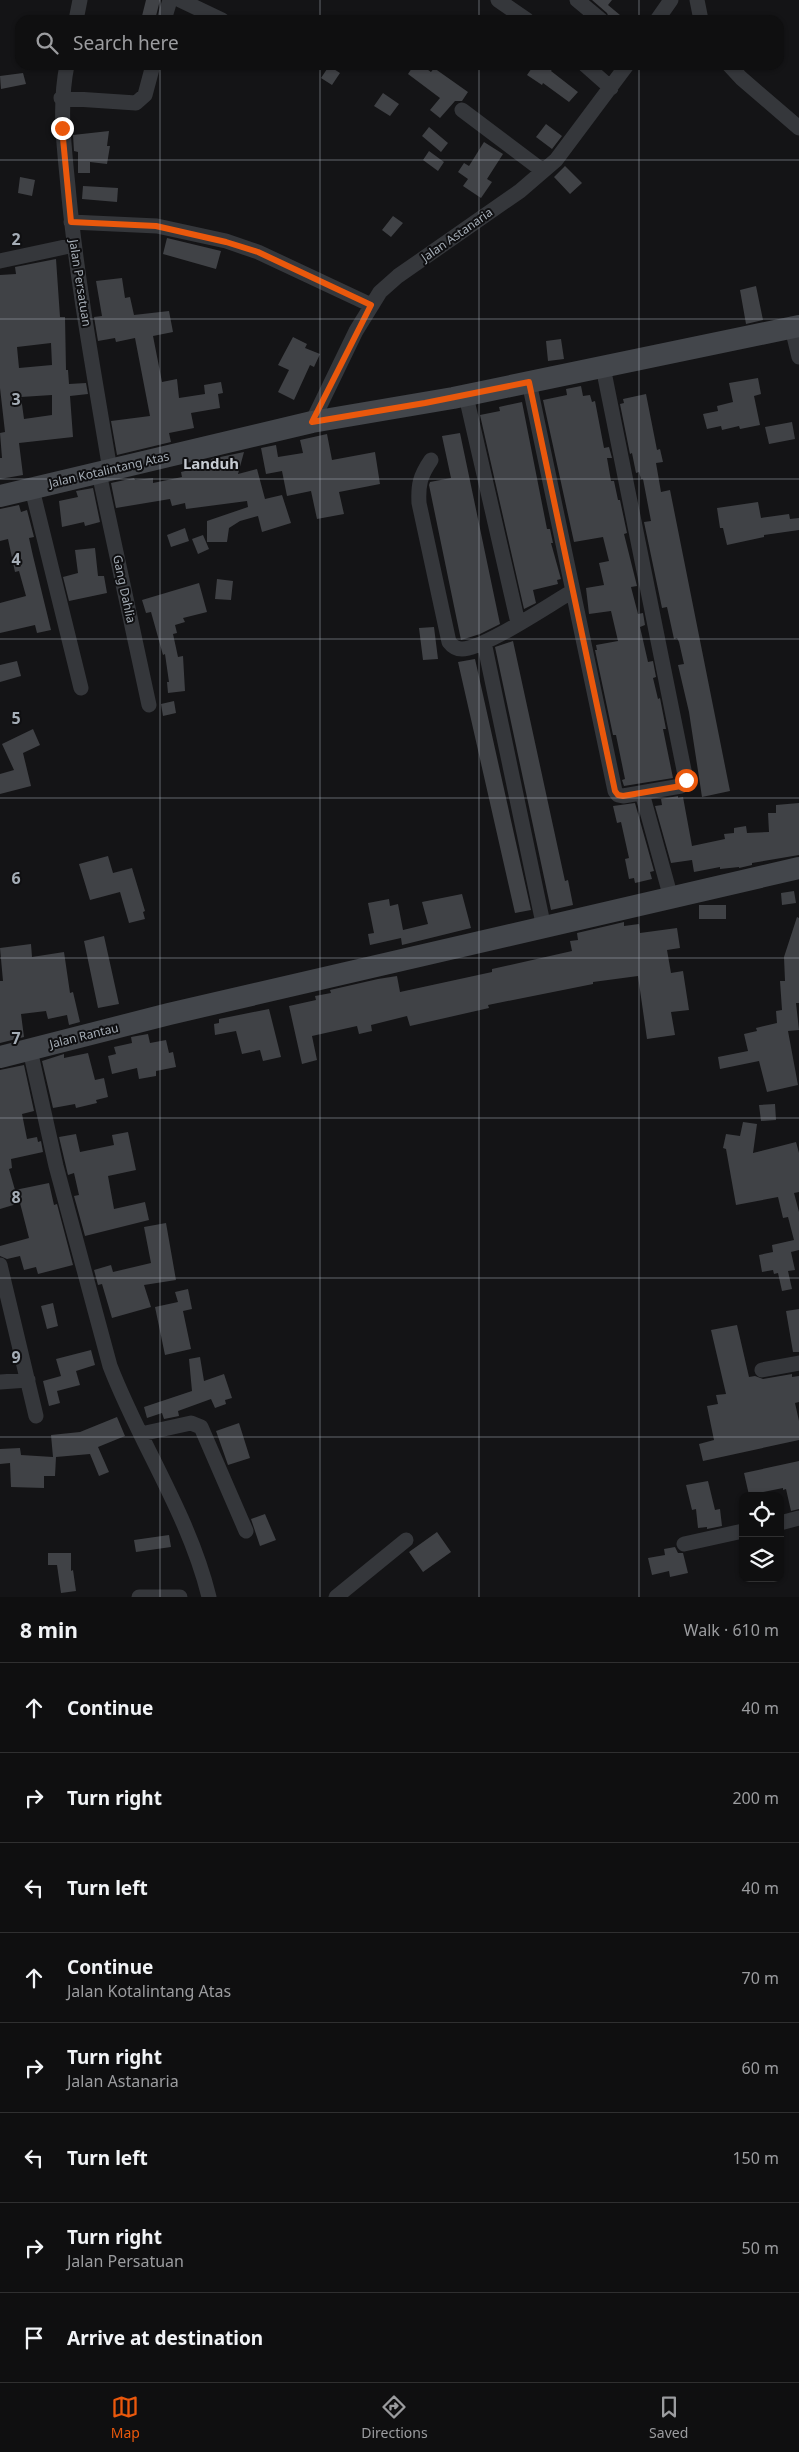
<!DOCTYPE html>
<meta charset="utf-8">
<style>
:root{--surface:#0f0f10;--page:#1d1d1e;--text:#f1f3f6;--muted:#9b9c9f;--line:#2f2f30;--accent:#ea580c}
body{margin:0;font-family:"Noto Sans",sans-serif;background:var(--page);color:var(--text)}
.controls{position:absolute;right:15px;bottom:15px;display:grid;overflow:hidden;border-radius:10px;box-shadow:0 1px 4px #0004}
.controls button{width:45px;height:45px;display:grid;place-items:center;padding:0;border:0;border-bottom:1px solid var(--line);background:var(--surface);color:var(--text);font:25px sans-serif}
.stop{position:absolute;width:15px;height:15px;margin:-11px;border:4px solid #ea580c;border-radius:50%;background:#fff}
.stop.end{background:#ea580c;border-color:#fff;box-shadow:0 1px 5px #0008}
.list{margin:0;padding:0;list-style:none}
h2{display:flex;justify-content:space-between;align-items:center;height:65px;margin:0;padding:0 20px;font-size:21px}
h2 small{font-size:16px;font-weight:400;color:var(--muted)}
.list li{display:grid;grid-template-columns:32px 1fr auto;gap:15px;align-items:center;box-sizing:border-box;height:90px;padding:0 20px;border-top:1px solid var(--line)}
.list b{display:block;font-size:19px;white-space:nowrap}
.list p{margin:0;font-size:16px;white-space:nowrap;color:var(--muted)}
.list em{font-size:16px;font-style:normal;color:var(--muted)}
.icon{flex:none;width:28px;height:28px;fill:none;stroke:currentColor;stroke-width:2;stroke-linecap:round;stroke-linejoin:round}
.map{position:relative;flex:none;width:799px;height:1597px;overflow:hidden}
.search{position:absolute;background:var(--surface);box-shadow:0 1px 4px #0004;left:15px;right:15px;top:15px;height:55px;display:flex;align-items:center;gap:12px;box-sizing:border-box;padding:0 18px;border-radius:15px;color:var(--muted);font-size:19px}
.sheet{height:785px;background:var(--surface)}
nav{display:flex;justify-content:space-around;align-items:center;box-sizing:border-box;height:70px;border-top:1px solid var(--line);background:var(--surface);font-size:14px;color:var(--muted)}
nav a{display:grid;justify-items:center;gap:2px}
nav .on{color:var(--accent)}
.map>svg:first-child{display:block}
.building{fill:#404246;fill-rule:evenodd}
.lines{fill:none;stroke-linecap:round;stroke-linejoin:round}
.street{stroke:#35373b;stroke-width:15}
.secondary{stroke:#43464b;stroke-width:22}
.route{stroke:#ea580c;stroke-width:6}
.grid{fill:none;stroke:#a5adb6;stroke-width:1;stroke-opacity:0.55}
.labels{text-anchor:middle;stroke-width:4;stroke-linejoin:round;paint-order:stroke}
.street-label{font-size:12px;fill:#a5adb6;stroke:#0f0f11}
.quarter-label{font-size:15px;font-weight:bold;fill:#c6cbd2;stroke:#0f0f11}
.grid-label{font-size:16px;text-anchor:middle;font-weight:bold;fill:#a5adb6;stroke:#0f0f11;stroke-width:4;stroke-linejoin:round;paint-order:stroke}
</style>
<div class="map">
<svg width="799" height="1597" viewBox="0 0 799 1597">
<rect width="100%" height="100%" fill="#141416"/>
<!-- building -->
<path class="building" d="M146,0H160L155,20H141Z
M592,0H612L608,5L626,20H610L607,13Z
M414,65H421L431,72L434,68L468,92L462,101H455L440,118L430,110L440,98L408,74Z
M534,65H555L551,71L578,92L569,102L543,83L542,85L527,75Z
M329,66L340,73L332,85L321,78Z
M23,73L26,84L1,89L0,76Z
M383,93L399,104L390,116L374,106Z
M546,124L562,136L552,149L536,137Z
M429,127L448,143L441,152L422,136Z
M109,131L107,146H110L107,164L90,162V173H78V152L74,151L73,135Z
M484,142L503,154L487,179L492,182L481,198L463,186L468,179L458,172L464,163L469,166Z
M429,151L444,162L438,171L423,160Z
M565,166L582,183L570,194L554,177Z
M20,177L35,180L32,196L18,193Z
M83,186L118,188L117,202L82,199Z
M393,216L403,223L391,237L382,230Z
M167,238L221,251L216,269L163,254Z
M56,259L60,317H65L66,370H68L69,384L86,383L88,394L70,396L73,437L19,443L23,475L0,479V458H2L0,433L5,432L0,388V275L16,274L15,267ZM51,343L52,365L19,368L17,347ZM52,395V415L24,419L21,397Z
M122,278L125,298L130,297L134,315L169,311L173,332L153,336L162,382L177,379L179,398L205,394L204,385L221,382L223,393L218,394L220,408L191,413L194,428L169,433L171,442L117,455L111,421L150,416L135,338L116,342L115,338L98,341L94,317L102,316L96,281Z
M756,286L763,320L746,324L740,290Z
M293,337L307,344L305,348L320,354L314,367L310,365L294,400L278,392L289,370L278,365Z
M561,339L564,359L548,361L546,341Z
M758,378L761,394L754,396L760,425L740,429L739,426L722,430L721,426L707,429L703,414L718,411L717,406L733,402L729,383Z
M581,386L583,396L590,395L592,402L595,401L604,448L609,447L612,458H607L611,481H614L618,500H620L627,533L624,534L637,586L631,587L638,614L643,613L645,625L640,627L648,662L653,661L656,677L653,678L658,699L660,698L666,729H663L673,778L624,786L622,780L625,779L616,735H613L595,650H597L596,645L618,641L611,611L589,614L586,588L604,585L599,563L609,561L603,537L574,542L543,400L567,395L566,389Z
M646,394L657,450L660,449L663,462L656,463L661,492L670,490L730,791L702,797L689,712L678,665L684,664L679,642L677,638L674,639L667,607L662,608L644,522L651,521L643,479H641L639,472L636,473L632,453L630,454L620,404L624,403L623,399Z
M522,402L547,529H550L553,543H551L561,579L557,580L558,584L533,590L536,603L524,609L480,415L500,411L499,407Z
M792,422L795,439L769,444L765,427Z
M460,433L500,624L480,634L461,640L429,485L430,482L451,478L442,436Z
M327,434L332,460L375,452L380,484L339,492L344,514L317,519L311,491L287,496L282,471L266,474L261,448L276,445L278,457L303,453L300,440Z
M244,452L238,474L257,469L265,499L282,495L291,523L262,532L258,516L240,521L229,528L227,542H207V521L248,507L247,501L186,509L185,503L172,506L170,499L116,508L111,483L134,478L135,480L153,478V483L182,477L181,472L210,465L211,459Z
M93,488L100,522L85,526L84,522L62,527L59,501L78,497L76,491Z
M758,502L761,518L789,514L790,519L799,518V530L764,535V537L727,545L723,528H720L717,508Z
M19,505L21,512L27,510L34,537L29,538L33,556L51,630L37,633L35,625L0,633V603L26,596L19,571L15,572L8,539L0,541V509Z
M185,528L189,541L171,547L167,535Z
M203,535L209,549L198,554L192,539Z
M95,548L98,576H104L107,593L69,601L63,577L78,573L75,550Z
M217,579L233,581L231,600L215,599Z
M199,583L207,612L183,618L185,622L175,625L177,633L173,634L178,657L183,656L185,691L168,693L167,682H169L165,654L163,655L151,612L146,613L142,600Z
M434,627L438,659L423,660L419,628Z
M513,641L565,881L568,880L573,905L551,910L495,647Z
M475,659L531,910L515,913L458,662Z
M17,661L21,676L0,682V665Z
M174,701L176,713L163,716L161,704Z
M33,729L40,745L23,753L31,786L0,794V774L14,770L2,744Z
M678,796V798L683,797L692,846L725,839L724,834L734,833V828L746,826L747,833L769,832L768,813H776V805L799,803V855L752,863V865L739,868V867L720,869V867L694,872L692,860L671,863L655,806L662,805L661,799Z
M635,803L654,871L650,872L652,879L635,883L634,878L629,879L625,859L629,858L621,822L617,823L613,806Z
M108,856L113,873L132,868L145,911L143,912L145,919L129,923L120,892L90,900L79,864Z
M794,891L796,903L782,905L781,893Z
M462,894L471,928L402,945L401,938L370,945L368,934L374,933L368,903L389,899L390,906L398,904L403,930L428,924L422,902Z
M699,905H726V919H699Z
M797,917L799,918V1003H796L799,1030L788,1031L798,1085L767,1092L759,1061L720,1069L718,1057L748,1051L744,1034L757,1031L756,1028L777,1023L776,1011L782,1010L780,981H785L784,957Z
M624,922V926L639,924L640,933L677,928L680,948L667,950L671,973L683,971L689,1010L671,1012L675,1035L647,1039L638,976L593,982V984L488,1005L489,1008L410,1026L407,1016L371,1025L372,1031L359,1034L357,1026L312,1036L317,1060L302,1064L289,1006L316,1000L315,996L331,993L330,990L378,979L397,976L400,992L492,972V969L572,951L570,941L578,940L577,933Z
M104,936L119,1004L98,1008L84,941Z
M31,944L32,957L64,952L70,993L73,992L80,1022L69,1025L67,1015L48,1019L46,1011L21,1014L24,1037L0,1043V981H3L0,948Z
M269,1009L281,1057L263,1061L260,1050L242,1054L236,1031L215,1035L214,1024L219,1023V1019Z
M148,1034L150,1043L166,1040L169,1053L173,1052L176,1067L156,1071V1076L139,1079L137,1068L112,1074L108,1056L116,1054L114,1047L132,1043L131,1037Z
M88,1053L95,1080L104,1078L108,1097L96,1100L97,1103L76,1108L75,1104L53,1108L42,1061L64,1054V1058Z
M24,1065L34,1111L22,1114L27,1139L37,1137L38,1142L41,1141L43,1152L11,1159L12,1168L9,1169L15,1190L49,1183L54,1205L57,1204L73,1265L38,1274L36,1267L24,1270L20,1256L7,1259L0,1256V1246L29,1238L20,1203L0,1209V1070Z
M775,1104L776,1120L761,1121L759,1105Z
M743,1122L757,1124L753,1153L796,1142L799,1153V1192L794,1193L799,1212V1250L791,1252L795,1270L788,1271L792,1289L782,1291L778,1273L774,1274L773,1270L762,1272L759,1255L773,1252L772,1245L794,1240L788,1217L783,1218L778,1197L736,1205L726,1149L723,1148L726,1134L740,1136Z
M128,1132L136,1170L108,1176L114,1209L145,1202L149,1220L85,1236L74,1196L79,1195L74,1173L68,1175L59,1137L76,1134L80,1152L114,1145L112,1135Z
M166,1223L176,1280L144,1285L151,1307L112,1318L102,1284L98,1285L94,1270L111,1265L113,1272L151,1263L144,1227Z
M188,1289L192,1309L183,1311L191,1349L165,1355L155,1307L178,1302L175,1292Z
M53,1303L58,1326L47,1329L41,1306Z
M799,1309V1352H793L786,1311Z
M737,1325L749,1377L755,1376L763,1379L792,1374V1377L799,1376V1402L795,1403L799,1421V1440L703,1461L699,1444L714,1440L707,1406L718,1404L716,1395L726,1394L711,1330Z
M91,1350L95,1365L76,1371L80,1385L57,1391L60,1403L49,1406L43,1381L61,1376L56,1359Z
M200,1357L204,1381L224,1374L232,1398L225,1400L226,1404L215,1408L211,1399L178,1411L179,1416L164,1419L162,1413L147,1418L144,1407L192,1391L189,1359Z
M117,1417L125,1436L98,1447L109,1472L99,1476L90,1454L56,1457L55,1476H44V1488L11,1487L10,1463L0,1464V1449L20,1448L21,1455L53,1457L51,1435L80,1432Z
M239,1423L250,1458L228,1465L216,1431Z
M799,1461V1509L791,1511L786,1489L783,1490V1488L749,1495L744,1473Z
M708,1481L715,1510L720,1509L722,1526L707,1529V1527L698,1528L696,1509L692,1510L686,1485Z
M265,1514L276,1540L260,1546L251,1519Z
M437,1532L451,1552L423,1572L409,1552Z
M169,1535L171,1547L136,1552L134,1540Z
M675,1547L678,1553H683L688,1573L670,1577L669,1571L652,1575L648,1558L665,1555L664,1549Z
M48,1553H71V1571L73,1570L76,1591L61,1593L57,1565H48Z"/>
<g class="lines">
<!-- street -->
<path class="street" d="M180,0L222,20
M498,0L527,20
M577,0L601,20
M697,0L701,20
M76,20L80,0
M164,20L170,0
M657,20L671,0
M67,65C58,109 65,152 69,197C78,288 95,379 110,470
M585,65L611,88
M729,65L741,78L799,128
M61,98L136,103L145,95L153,65
M462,110L543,171
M71,222L157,226L226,241L258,252L371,305
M0,261L74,245
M792,328L799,357
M529,382L615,791L618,795L623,796L681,786L686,780L603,367
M466,396L518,623
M312,422L356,331L380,292L398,276L520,191L556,160L627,65
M431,460C420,476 418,485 419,503L449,642C452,646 456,649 462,649C484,649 550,604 573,591
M99,473L149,705
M32,489L81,688
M484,642L544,928
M642,793L671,898
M30,1050L56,1166L110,1366C140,1444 189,1515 209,1597
M0,1265L36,1416
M762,1370L799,1363
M0,1382L28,1380
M141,1434L191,1423L201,1427L246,1531
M780,1523L799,1518
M684,1544L743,1531
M139,1597H180
M336,1597L406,1540"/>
<!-- secondary -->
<path class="secondary" d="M0,496L312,422L453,398L799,326
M0,1057L169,1014L799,868"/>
</g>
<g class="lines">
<!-- route -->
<path class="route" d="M62,128L71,222L156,226L226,242L258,252L371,305L312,422L425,403L529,382L615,791L618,795L623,796L681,786L686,780"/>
</g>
<!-- grid -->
<path class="grid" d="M160,0V20M320,0V20M479,0V20M639,0V20M160,65V1597M320,65V1597M479,65V1597M639,65V1597M0,160H799M0,319H799M0,479H799M0,639H799M0,798H799M0,958H799M0,1118H799M0,1278H799M0,1437H799"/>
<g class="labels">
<!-- street labels -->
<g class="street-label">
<text transform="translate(457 235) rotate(-35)" y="4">Jalan Astanaria</text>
<text transform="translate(80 283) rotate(81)" y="4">Jalan Persatuan</text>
<text transform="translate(109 470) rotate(-13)" y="4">Jalan Kotalintang Atas</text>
<text transform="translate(124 589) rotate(78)" y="4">Gang Dahlia</text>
<text transform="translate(84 1036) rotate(-14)" y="4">Jalan Rantau</text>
</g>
<!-- quarter labels -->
<g class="quarter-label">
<text x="211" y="469">Landuh</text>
</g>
</g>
<g class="grid-label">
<text x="16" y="245">2</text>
<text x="16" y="405">3</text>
<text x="16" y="565">4</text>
<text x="16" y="724">5</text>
<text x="16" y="884">6</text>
<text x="16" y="1044">7</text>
<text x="16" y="1203">8</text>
<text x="16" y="1363">9</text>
</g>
</svg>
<div class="controls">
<button><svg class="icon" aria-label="locate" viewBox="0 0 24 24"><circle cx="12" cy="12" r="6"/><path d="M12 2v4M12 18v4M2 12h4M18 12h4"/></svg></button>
<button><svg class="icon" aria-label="layers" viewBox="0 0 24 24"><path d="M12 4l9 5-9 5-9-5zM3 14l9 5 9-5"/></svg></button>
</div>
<div class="stop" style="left:686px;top:780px"></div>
<div class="stop end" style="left:62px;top:128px"></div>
<div class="search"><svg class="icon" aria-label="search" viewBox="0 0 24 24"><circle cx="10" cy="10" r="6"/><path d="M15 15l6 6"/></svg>Search here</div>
</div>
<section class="sheet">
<h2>8 min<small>Walk · 610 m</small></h2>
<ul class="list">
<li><svg class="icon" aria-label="ahead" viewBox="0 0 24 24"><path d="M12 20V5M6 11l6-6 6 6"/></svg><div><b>Continue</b></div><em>40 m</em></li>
<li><svg class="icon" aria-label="right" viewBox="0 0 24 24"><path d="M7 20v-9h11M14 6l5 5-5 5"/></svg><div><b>Turn right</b></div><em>200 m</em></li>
<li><svg class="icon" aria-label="left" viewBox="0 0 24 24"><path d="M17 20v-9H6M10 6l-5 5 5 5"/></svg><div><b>Turn left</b></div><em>40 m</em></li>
<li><svg class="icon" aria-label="ahead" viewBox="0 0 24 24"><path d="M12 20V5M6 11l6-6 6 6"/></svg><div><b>Continue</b><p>Jalan Kotalintang Atas</p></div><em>70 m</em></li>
<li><svg class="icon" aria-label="right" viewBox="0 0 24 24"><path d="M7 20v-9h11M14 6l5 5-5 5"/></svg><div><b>Turn right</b><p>Jalan Astanaria</p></div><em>60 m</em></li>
<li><svg class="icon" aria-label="left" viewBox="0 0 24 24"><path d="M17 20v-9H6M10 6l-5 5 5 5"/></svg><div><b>Turn left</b></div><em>150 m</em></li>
<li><svg class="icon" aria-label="right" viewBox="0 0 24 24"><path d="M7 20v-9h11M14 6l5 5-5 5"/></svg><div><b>Turn right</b><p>Jalan Persatuan</p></div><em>50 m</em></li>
<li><svg class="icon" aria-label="arrive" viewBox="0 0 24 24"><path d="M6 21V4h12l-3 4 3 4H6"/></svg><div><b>Arrive at destination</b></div></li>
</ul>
</section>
<nav>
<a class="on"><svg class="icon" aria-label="map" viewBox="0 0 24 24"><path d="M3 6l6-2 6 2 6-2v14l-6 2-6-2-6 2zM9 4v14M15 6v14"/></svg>Map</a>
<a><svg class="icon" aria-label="directions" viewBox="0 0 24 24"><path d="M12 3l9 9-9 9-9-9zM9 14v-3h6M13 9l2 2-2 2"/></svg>Directions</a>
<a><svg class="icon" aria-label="saved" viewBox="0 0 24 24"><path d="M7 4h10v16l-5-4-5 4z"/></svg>Saved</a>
</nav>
